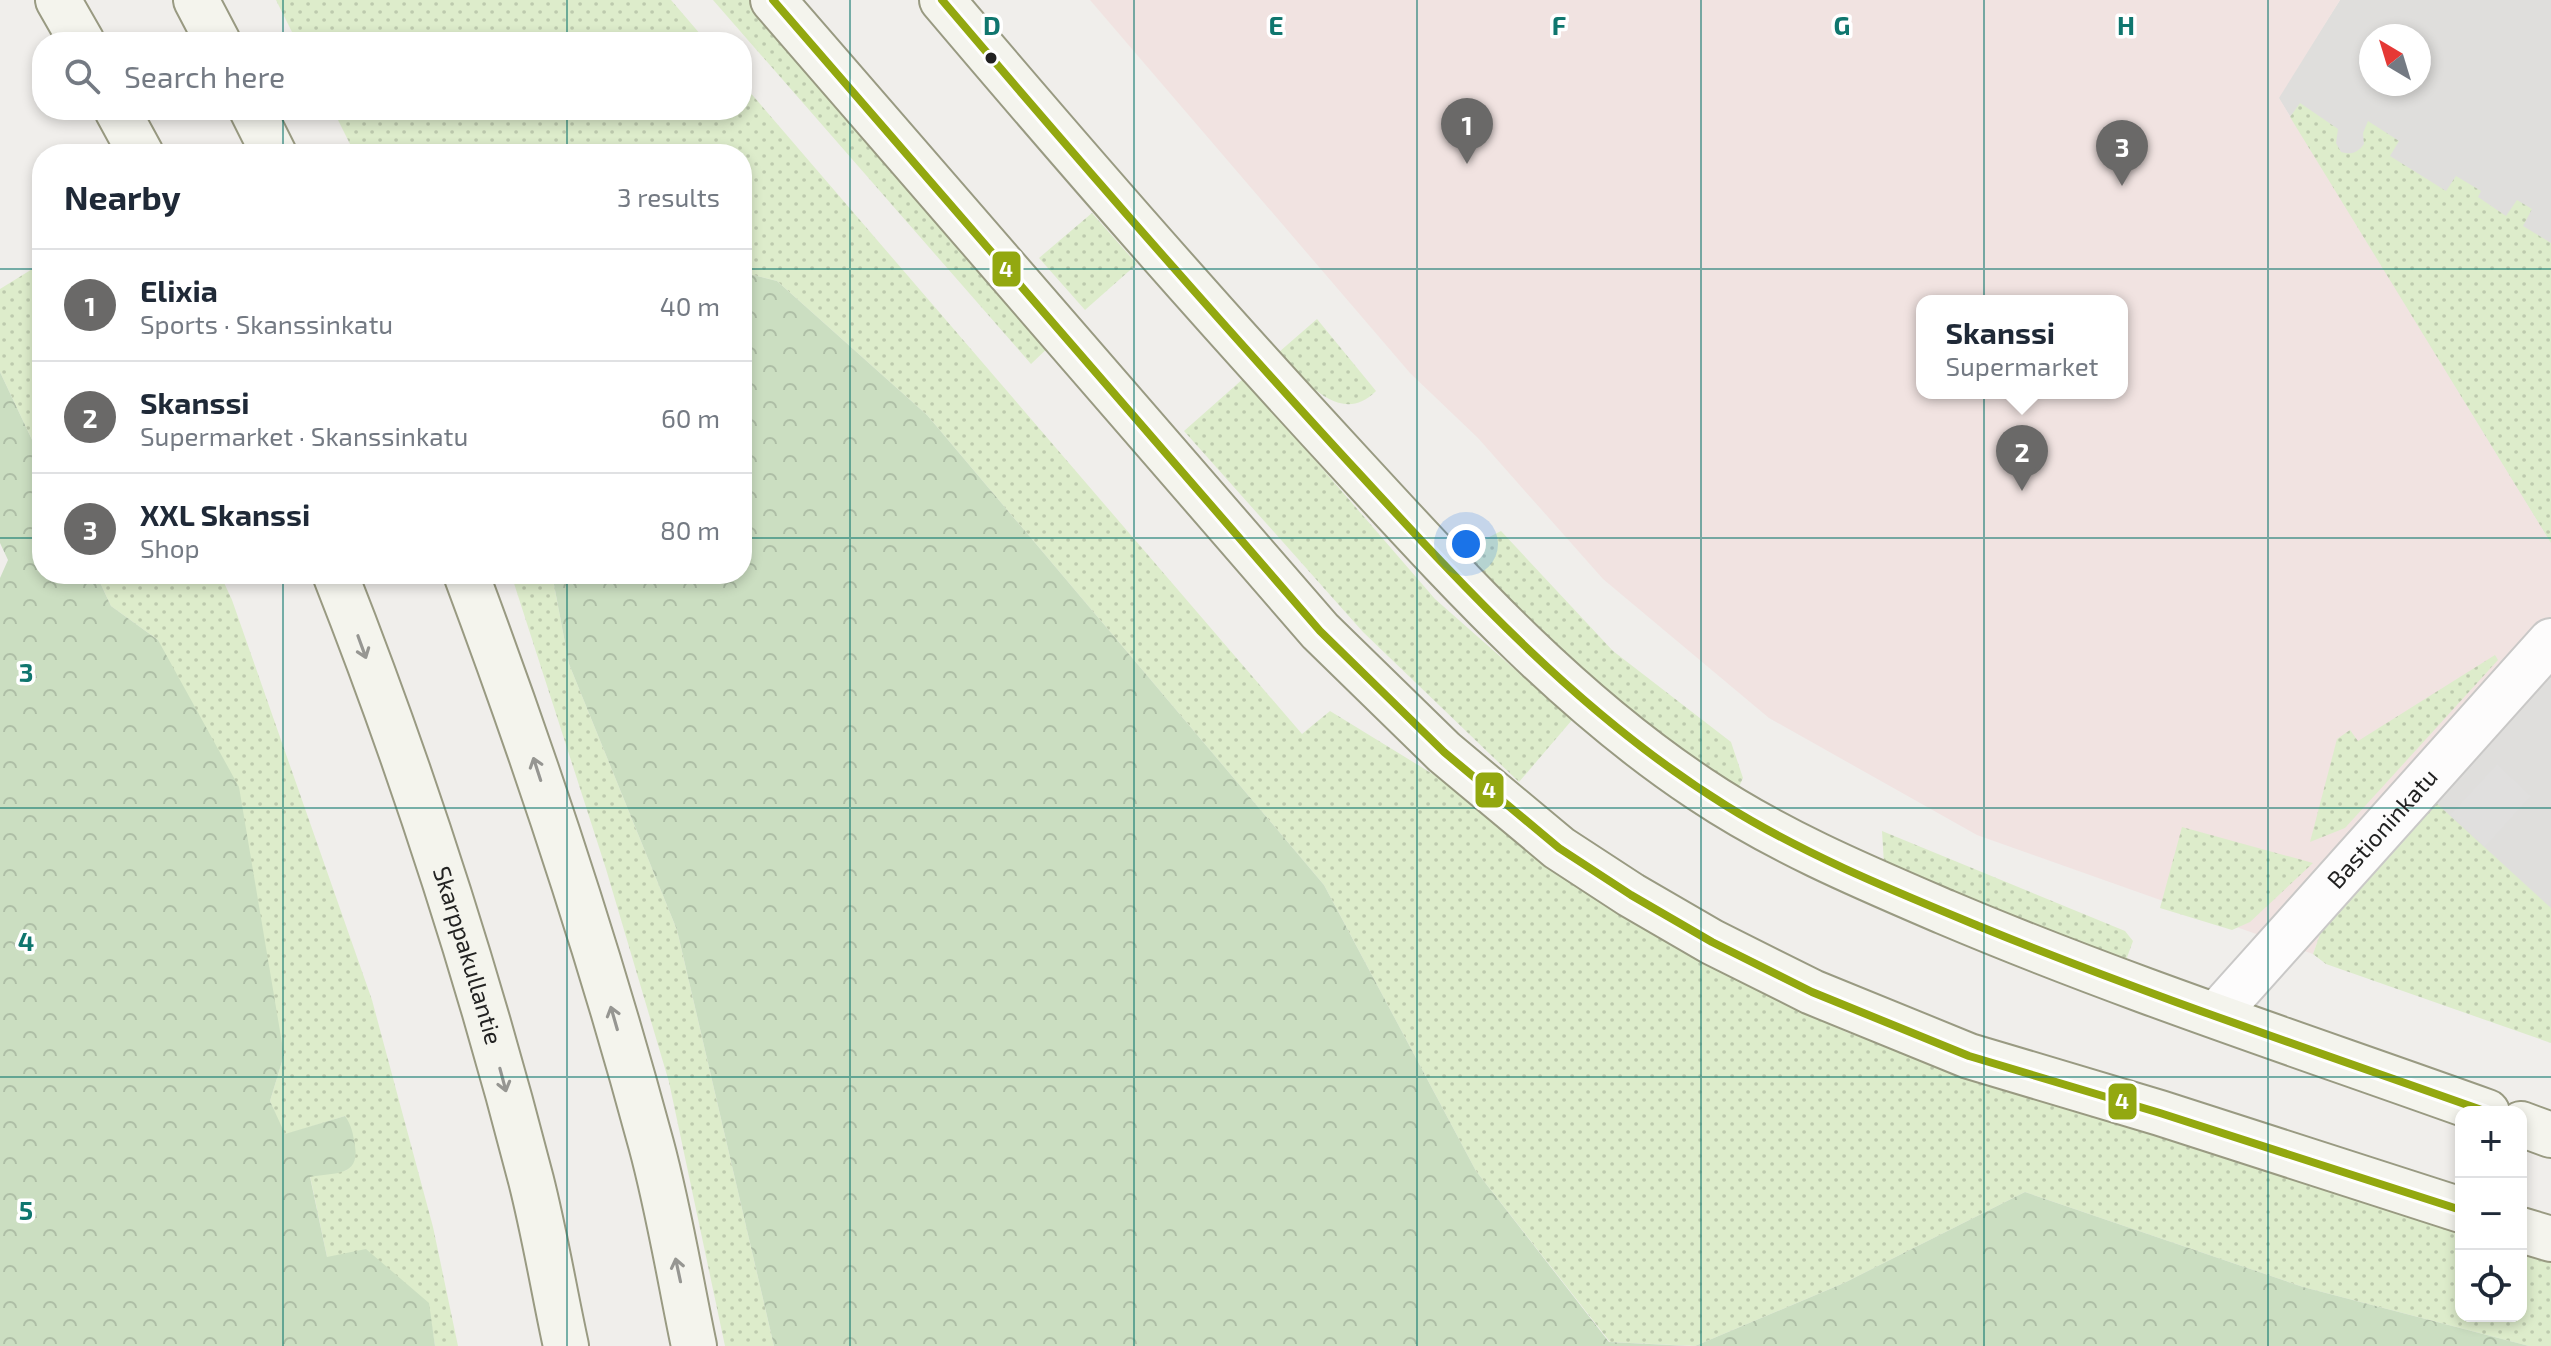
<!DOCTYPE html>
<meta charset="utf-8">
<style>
:root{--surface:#fff;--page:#f2f2f3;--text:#1f2937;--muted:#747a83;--line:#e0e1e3;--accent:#6a6968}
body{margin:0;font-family:"Exo 2",sans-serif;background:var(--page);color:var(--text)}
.controls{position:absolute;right:24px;bottom:24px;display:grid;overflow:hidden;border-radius:16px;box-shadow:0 4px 12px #0003}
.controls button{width:72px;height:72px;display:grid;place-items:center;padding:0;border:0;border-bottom:2px solid var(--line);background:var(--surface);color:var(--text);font:40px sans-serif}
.compass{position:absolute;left:2359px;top:24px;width:72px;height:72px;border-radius:50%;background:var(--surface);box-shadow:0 4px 12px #0003;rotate:322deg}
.you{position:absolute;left:1466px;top:544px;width:28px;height:28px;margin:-20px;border:6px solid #fff;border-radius:50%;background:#1a73e8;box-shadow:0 0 0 12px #1a73e833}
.badge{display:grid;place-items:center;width:52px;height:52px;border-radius:50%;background:var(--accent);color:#fff;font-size:26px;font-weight:700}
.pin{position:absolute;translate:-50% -66px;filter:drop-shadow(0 2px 4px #0008)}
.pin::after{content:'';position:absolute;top:42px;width:28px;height:24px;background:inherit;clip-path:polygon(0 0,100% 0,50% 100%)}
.popup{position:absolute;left:1916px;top:295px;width:212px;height:104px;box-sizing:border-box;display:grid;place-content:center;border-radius:16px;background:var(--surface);filter:drop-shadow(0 2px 6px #0005);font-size:26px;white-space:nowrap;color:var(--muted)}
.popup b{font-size:30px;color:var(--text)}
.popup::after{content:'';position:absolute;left:50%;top:100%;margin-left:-16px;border:16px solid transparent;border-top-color:var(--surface)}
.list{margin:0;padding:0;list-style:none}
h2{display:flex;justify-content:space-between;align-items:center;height:104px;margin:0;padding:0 32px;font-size:34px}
h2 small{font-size:26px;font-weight:400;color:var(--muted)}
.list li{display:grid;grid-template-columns:52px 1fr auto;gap:24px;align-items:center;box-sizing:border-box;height:112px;padding:0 32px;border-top:2px solid var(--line)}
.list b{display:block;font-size:30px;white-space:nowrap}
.list p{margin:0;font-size:26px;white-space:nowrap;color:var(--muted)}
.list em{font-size:26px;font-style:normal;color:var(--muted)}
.icon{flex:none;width:44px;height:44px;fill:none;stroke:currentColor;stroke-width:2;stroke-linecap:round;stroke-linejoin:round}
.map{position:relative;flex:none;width:2551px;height:1346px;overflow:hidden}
.search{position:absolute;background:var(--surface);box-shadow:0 4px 12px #0003;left:32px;top:32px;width:720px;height:88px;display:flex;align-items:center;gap:20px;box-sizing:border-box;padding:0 28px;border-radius:32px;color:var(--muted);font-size:30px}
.panel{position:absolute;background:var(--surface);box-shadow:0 4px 12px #0003;left:32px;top:144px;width:720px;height:440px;border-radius:32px}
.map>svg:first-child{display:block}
.residential{fill:#dfdedc;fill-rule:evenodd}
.commercial{fill:#f1e3e1;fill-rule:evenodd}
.grass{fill:url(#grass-dots)}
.forest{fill:url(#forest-crowns)}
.parking{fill:#e0dfde}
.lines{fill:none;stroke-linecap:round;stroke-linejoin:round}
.street-casing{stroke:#c9c8c7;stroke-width:48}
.secondary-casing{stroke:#999a82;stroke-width:48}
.street{stroke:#fdfcfc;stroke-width:44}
.secondary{stroke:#f4f4ed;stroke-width:44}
.bus-1-casing{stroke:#fff;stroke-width:14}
.bus-1{stroke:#93a810;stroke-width:8}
.oneway{stroke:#969692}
.grid{fill:none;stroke:#0f766e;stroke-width:2;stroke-opacity:0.55}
.bus-dot{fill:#222;stroke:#fff;stroke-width:3}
.labels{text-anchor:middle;stroke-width:7;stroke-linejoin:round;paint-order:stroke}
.street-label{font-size:24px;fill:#222;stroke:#fff}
.grid-label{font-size:26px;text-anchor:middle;font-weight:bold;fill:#0f766e;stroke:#fff;stroke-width:7;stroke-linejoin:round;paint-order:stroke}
.line-badge{stroke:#fff;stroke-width:3}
.badge-label{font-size:22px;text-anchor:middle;font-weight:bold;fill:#fff}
</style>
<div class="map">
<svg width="2551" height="1346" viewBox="0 0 2551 1346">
<defs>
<pattern id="grass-dots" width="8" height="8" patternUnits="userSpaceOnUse" patternTransform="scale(2)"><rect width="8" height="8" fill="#ddeccb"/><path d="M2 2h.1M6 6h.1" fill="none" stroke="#bdcaae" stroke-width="1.8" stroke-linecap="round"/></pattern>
<pattern id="forest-crowns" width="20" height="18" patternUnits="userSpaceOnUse" patternTransform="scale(2)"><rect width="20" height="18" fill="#cbdec1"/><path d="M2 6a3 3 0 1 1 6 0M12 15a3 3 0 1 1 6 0" fill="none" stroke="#aebea6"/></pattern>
</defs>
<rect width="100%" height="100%" fill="#f0eeeb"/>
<!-- residential -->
<path class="residential" d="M2340,0H2551V543L2278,97ZM2371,36H2419V84H2371Z
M2551,675V1035L2325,920Z"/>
<!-- commercial -->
<path class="commercial" d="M1090,0H2340L2279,98L2551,543V675L2325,920L2313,954L1977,835L1769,718L1603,579L1478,438L1410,373ZM1922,301H2122V393H1922Z"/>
<!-- grass -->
<path class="grass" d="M276,0H671L707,42H297Z
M713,0H751L1053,343L1031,364Z
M742,83L1302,734L1330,711L1462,792L1621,911L1846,1032L2018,1093L2461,1232V1316H2521V1250L2551,1260V1346H2529L2303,1287L2025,1192L1844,1283L1695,1346L1610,1342L1476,1171L1324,885L927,415L777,281L742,272V154H355L333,110H742Z
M2300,103L2338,129L2336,143L2341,152C2352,155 2357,153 2364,144L2363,133L2368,121L2399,141L2390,156L2446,191L2456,176L2481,191L2478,197L2506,216L2517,200L2532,209L2523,226L2551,243V543L2290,117Z
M1092,213L1137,264L1085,310L1039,258Z
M42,263V461L0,372V289Z
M1317,319L1376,391C1340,428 1302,378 1279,352Z
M1244,378L1435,599L1572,720L1519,782L1363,632L1184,431Z
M1501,531L1613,651L1731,742L1743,778L1738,789L1609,695L1471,572L1462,551Z
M96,574H220L232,600L372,1000L433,1227L458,1346H435L428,1303L327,1257L310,1176L347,1170L345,1116L284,1135L270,1101L284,1055L158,640L111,606Z
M511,574H552L569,664L677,930L774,1346H725L669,1082L606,869Z
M2495,655L2498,660L2345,828L2310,842L2337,739L2350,730L2358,741Z
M2434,801L2551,908V1043L2326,964L2313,954L2325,920Z
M2182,827L2313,863L2250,922L2232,930L2160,908Z
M1882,831L2125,931L2133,941L2126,960L1984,907L1884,864Z"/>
<!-- forest -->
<path class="forest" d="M742,272L777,281L927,415L1324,885L1476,1171L1609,1342L1690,1346H774L677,930L569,664L552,574H742Z
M0,372L42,461V574H96L111,606L158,640L239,787L284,1055L270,1101L285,1134L345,1116C352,1126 353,1134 355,1146C360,1178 332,1172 310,1177L327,1257L366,1249L429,1303L435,1346H0V578L8,560L0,543Z
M2025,1192L2303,1287L2529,1346H1695L1844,1283Z"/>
<!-- parking -->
<path class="parking" d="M2497,764L2531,796L2485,847L2450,815Z"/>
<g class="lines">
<!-- street casing -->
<g class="street-casing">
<g id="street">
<path id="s1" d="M2216,1015L2551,641"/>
</g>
</g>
<!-- secondary casing -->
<g class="secondary-casing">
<g id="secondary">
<path d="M58,0L82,42"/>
<path d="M196,0L218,42"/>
<path d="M773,0L1320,631L1444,752L1559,848L1631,895L1712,942L1812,992L1969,1056L2160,1113L2461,1210"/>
<path d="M942,0C1075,157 1210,312 1350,463C1458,580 1566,700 1700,789C1776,840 1861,876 1945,912C2122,987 2306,1047 2487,1112"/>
<path d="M117,110L141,154"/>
<path d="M252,110L274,154"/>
<path id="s2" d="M335,574C413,772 478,974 531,1180C545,1235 554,1291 566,1346"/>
<path d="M466,574C536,761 599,951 651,1144C669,1210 680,1279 694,1346"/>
<path d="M2521,1124L2551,1135"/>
<path d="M2521,1230L2551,1239"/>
</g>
</g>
<!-- street -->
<use href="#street" class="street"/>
<!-- secondary -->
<use href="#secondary" class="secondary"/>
<!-- bus-1 casing -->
<g class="bus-1-casing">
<path id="bus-1" d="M773,0L1320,631L1444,752L1559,848L1631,895L1712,942L1812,992L1969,1056L2160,1113L2461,1210
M942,0C1073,154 1206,307 1343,456C1460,583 1577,713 1725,805C1805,855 1894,891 1981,927C2147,995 2318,1052 2487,1112"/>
</g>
<!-- bus-1 -->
<use href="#bus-1" class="bus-1"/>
</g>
<!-- one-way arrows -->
<defs><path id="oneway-shaft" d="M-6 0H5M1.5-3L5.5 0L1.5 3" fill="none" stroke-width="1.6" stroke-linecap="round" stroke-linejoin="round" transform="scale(2)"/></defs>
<g class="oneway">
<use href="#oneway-shaft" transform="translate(362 647) rotate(70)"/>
<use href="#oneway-shaft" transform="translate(537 769) rotate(-108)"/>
<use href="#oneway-shaft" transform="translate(614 1018) rotate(-106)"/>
<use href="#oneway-shaft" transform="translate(503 1080) rotate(75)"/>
<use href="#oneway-shaft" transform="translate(678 1270) rotate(-102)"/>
</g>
<!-- grid -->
<path class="grid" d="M283,0V42M567,0V42M850,0V1346M1134,0V1346M1417,0V1346M1701,0V1346M1984,0V1346M2268,0V1346M283,110V154M567,110V154M0,269H42M742,269H2551M0,538H42M742,538H2551M283,574V1346M567,574V1346M0,808H2551M0,1077H2551"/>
<!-- markers -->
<circle class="bus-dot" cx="991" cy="58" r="7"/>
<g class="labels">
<!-- street labels -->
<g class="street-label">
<text dy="8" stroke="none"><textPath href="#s1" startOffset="250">Bastioninkatu</textPath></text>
<text dy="8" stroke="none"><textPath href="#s2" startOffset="404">Skarppakullantie</textPath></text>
</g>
</g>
<g class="grid-label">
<text x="992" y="35">D</text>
<text x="1276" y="35">E</text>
<text x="1559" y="35">F</text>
<text x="1842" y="35">G</text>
<text x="2126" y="35">H</text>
<text x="26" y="682">3</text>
<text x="26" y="951">4</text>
<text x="26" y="1220">5</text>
</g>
<g class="line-badge">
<rect x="991" y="250" width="31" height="38" rx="8" fill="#93a810"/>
<rect x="1474" y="771" width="31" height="38" rx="8" fill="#93a810"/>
<rect x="2107" y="1082" width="31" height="39" rx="8" fill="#93a810"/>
</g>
<g class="badge-label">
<text x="1006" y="277">4</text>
<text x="1489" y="798">4</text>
<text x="2122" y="1109">4</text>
</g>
</svg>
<div class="controls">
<button>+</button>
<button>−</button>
<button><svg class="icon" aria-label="locate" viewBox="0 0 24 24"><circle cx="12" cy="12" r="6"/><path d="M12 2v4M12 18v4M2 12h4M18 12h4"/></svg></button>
</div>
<svg class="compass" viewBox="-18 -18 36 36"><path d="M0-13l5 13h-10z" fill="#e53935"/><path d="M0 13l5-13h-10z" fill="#747a83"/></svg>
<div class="you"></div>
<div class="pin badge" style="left:1467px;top:164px">1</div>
<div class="pin badge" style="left:2022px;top:491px">2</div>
<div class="popup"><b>Skanssi</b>Supermarket</div>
<div class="pin badge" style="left:2122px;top:186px">3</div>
<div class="search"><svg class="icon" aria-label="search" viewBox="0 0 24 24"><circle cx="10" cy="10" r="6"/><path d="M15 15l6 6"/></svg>Search here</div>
<section class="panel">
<h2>Nearby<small>3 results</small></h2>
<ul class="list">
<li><span class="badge">1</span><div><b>Elixia</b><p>Sports · Skanssinkatu</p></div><em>40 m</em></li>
<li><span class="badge">2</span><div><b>Skanssi</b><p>Supermarket · Skanssinkatu</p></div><em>60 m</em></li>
<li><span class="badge">3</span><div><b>XXL Skanssi</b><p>Shop</p></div><em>80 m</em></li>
</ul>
</section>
</div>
